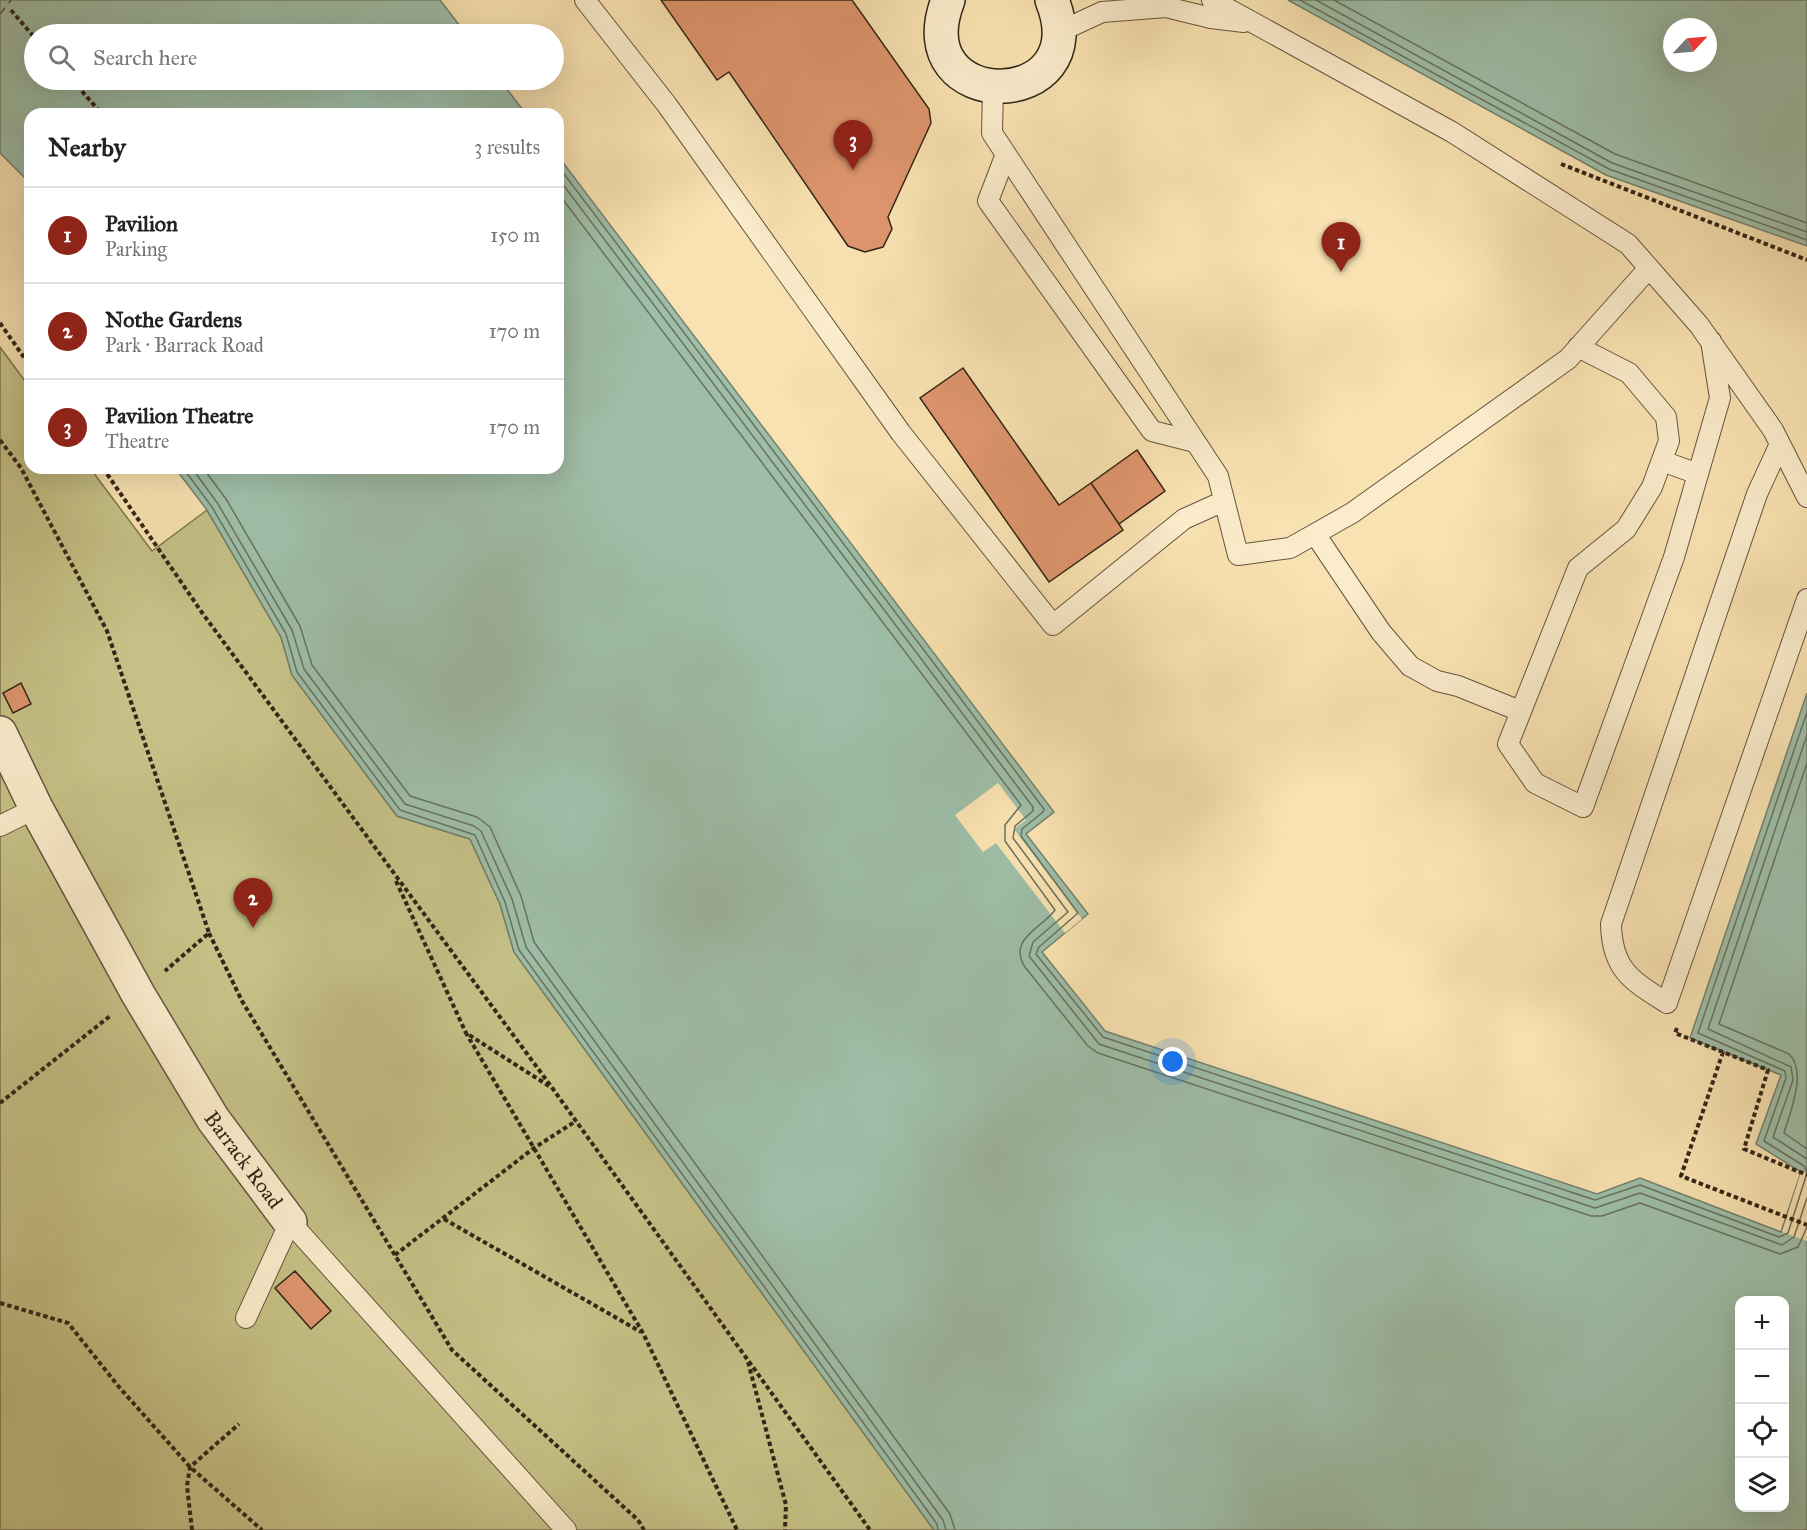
<!DOCTYPE html>
<meta charset="utf-8">
<style>
:root{--surface:#fff;--page:#f6f6f6;--text:#222;--muted:#767676;--line:#e0e0e0;--accent:#8f2418}
body{margin:0;font-family:"IM FELL Great Primer",serif;background:var(--page);color:var(--text)}
.controls{position:absolute;right:18px;bottom:18px;display:grid;overflow:hidden;border-radius:12px;box-shadow:0 6px 24px #0002}
.controls button{width:54px;height:54px;display:grid;place-items:center;padding:0;border:0;border-bottom:2px solid var(--line);background:var(--surface);color:var(--text);font:30px sans-serif}
.compass{position:absolute;left:1663px;top:18px;width:54px;height:54px;border-radius:50%;background:var(--surface);box-shadow:0 6px 24px #0002;rotate:64deg}
.you{position:absolute;left:1173px;top:1062px;width:21px;height:21px;margin:-15px;border:4px solid #fff;border-radius:50%;background:#1a73e8;box-shadow:0 0 0 9px #1a73e833}
.badge{display:grid;place-items:center;width:39px;height:39px;border-radius:50%;background:var(--accent);color:#fff;font-size:20px;font-weight:700}
.pin{position:absolute;translate:-50% -50px;filter:drop-shadow(0 2px 3px #0008)}
.pin::after{content:'';position:absolute;top:32px;width:21px;height:18px;background:inherit;clip-path:polygon(0 0,100% 0,50% 100%)}
.list{margin:0;padding:0;list-style:none}
h2{display:flex;justify-content:space-between;align-items:center;height:78px;margin:0;padding:0 24px;font-size:26px}
h2 small{font-size:20px;font-weight:400;color:var(--muted)}
.list li{display:grid;grid-template-columns:39px 1fr auto;gap:18px;align-items:center;box-sizing:border-box;height:96px;padding:0 24px;border-top:2px solid var(--line)}
.list b{display:block;font-size:22px;white-space:nowrap}
.list p{margin:0;font-size:20px;white-space:nowrap;color:var(--muted)}
.list em{font-size:20px;font-style:normal;color:var(--muted)}
.icon{flex:none;width:33px;height:33px;fill:none;stroke:currentColor;stroke-width:2;stroke-linecap:round;stroke-linejoin:round}
.map{position:relative;flex:none;width:1807px;height:1530px;overflow:hidden}
.search{position:absolute;background:var(--surface);box-shadow:0 6px 24px #0002;left:24px;top:24px;width:540px;height:66px;display:flex;align-items:center;gap:15px;box-sizing:border-box;padding:0 21px;border-radius:33px;color:var(--muted);font-size:22px}
.panel{position:absolute;background:var(--surface);box-shadow:0 6px 24px #0002;left:24px;top:108px;width:540px;height:366px;border-radius:18px}
.map>svg:first-child{display:block}
.green{fill:#c5c186;stroke:#7c744e;stroke-width:1.5}
.water{fill:#9ebea8;stroke:#73816e;stroke-width:1.5;fill-rule:evenodd}
.pier{fill:#f9e2b1}
.lines{fill:none;stroke-linecap:round;stroke-linejoin:round}
.shore{stroke:#68725f;stroke-width:1.5}
.ferry{stroke:#525442;stroke-width:1.5;stroke-dasharray:8 6;stroke-linecap:butt}
.building{fill:#de956d;stroke:#322616;stroke-width:1.5}
.lane-casing{stroke:#64553d;stroke-width:22}
.street-casing{stroke:#64553d;stroke-width:36}
.secondary-casing{stroke:#322616;stroke-width:36}
.path{stroke:#322616;stroke-width:4;stroke-dasharray:4.5 3;stroke-linecap:butt}
.lane{stroke:#fbeccc;stroke-width:20}
.street{stroke:#fbeccc;stroke-width:33}
.secondary{stroke:#fbeccc;stroke-width:33}
.labels{text-anchor:middle;stroke-width:6;stroke-linejoin:round;paint-order:stroke}
.street-label{font-size:21px;fill:#322616;stroke:#fbeccc}
</style>
<div class="map">
<svg width="1807" height="1530" viewBox="0 0 1807 1530">
<rect width="100%" height="100%" fill="#f9e2b1"/>
<filter id="stains"><feTurbulence type="fractalNoise" baseFrequency=".00333" numOctaves="4"/><feColorMatrix values="0 0 0 0 .2 0 0 0 0 .09 0 0 0 0 .02 0 0 0 .5 -.17"/></filter>
<radialGradient id="worn" r=".72"><stop offset=".6" stop-color="#630" stop-opacity="0"/><stop offset="1" stop-color="#630" stop-opacity=".3"/></radialGradient>
<!-- green -->
<path class="green" d="M0,347L30,388V468H90L152,551L207,510L281,637L292,675L397,816L470,839L500,904L514,952L934,1530H0Z"/>
<!-- water -->
<path class="water" d="M0,0H440L466,34H34V80H500L526,114H30V183L0,153Z
M1288,0H1807V246L1606,175ZM1672,27H1708V63H1672Z
M558,156L1054,812L1026,834L1088,914L1042,952L1105,1031L1597,1194L1640,1178L1781,1232L1801,1172L1756,1144L1781,1075L1690,1038L1807,693V1530H934L514,952L500,904L470,839L397,816L292,675L281,637L207,510L175,468H558ZM1740,1300H1784V1508H1740Z"/>
<!-- pier -->
<path class="pier" d="M998,783L1026,820L1014,829L1082,919L1065,933L996,843L983,852L955,815Z
M1801,1172L1807,1174V1241L1782,1232Z"/>
<g class="lines">
<!-- shore -->
<path class="shore" d="M1300,0L1609,169L1807,240
M1316,0L1612,163L1807,232
M1334,0L1615,154L1807,223
M558,166L1044,809L1043,812L1022,829L1021,836L1078,913L1039,947L1036,954L1103,1037L1595,1200L1640,1185L1779,1237L1788,1233L1807,1173
M558,178L1033,807V811L1015,826L1013,838L1068,912L1033,942L1029,956L1099,1044L1595,1208L1640,1193L1782,1245L1794,1237L1807,1198
M558,193L1021,805L1005,825V841L1055,910C1042,928 1007,939 1025,967L1088,1046L1098,1053L1591,1216H1602L1640,1203L1780,1254L1798,1247L1807,1227
M183,468L212,507L286,634L297,672L400,810L475,835L505,902L519,950L937,1524L938,1530
M192,468L218,504L292,630L304,669L405,804L474,826L481,831L512,899L526,947L943,1520L946,1530
M203,468L226,499L300,626L312,665L410,796L477,817L490,827L521,896L534,942L950,1514L955,1530
M1807,712L1698,1033L1785,1071L1786,1078L1764,1141L1804,1166L1807,1172
M1807,735L1708,1029L1791,1067L1793,1080L1773,1137L1807,1159
M1807,763L1719,1024L1789,1054C1807,1071 1791,1110 1784,1133L1807,1149"/>
<!-- ferry -->
<path class="ferry" d="M0,14L11,0"/>
</g>
<!-- building -->
<path class="building" d="M661,0H852L929,109L931,123L888,217L892,229L883,247L865,252L848,246L729,72L717,80Z
M963,368L1059,505L1091,483L1123,530L1049,582L920,398Z
M1137,450L1165,491L1119,524L1091,483Z
M21,683L31,704L13,713L3,693Z
M295,1271L331,1311L311,1329L275,1288Z"/>
<g class="lines">
<!-- lane casing -->
<g class="lane-casing">
<path id="lane" d="M585,0L667,105L901,433L1053,625L1184,519L1224,501
M1212,0L1452,132L1628,244L1699,325L1773,430L1807,497
M1059,32L1102,12L1166,7L1211,18L1244,22
M993,88L992,133L1218,476L1238,555L1290,548L1352,513L1568,359L1649,268
M1006,154L988,201L1152,431L1195,442
M1578,347L1629,373L1666,417L1669,441L1652,487L1626,529L1578,568L1508,744L1535,783L1583,807L1674,557L1720,398L1711,341
M1780,444L1757,494L1611,924C1612,970 1632,981 1667,1003L1807,599
M1662,461L1698,474
M1315,534L1381,632L1410,666L1437,681L1458,686L1520,711
M0,826L36,808
M246,1318L290,1222L566,1530"/>
</g>
<!-- street casing -->
<g class="street-casing">
<g id="street">
<path id="s1" d="M0,733L36,808L138,994L213,1119L290,1222"/>
</g>
</g>
<!-- secondary casing -->
<g class="secondary-casing">
<path id="secondary" d="M948,0C903,116 1098,114 1052,0"/>
</g>
<!-- path -->
<path class="path" d="M11,10L34,37
M72,80L102,114
M1561,164L1807,260
M0,323L30,366
M0,440L21,468L107,631L209,933L165,971
M103,468L203,614L553,1089L870,1530
M396,881L466,1033
M209,933L242,1001L452,1350L638,1520L644,1530
M1677,1028L1675,1033L1768,1070L1744,1149L1807,1175
M1723,1052L1681,1176L1807,1225
M549,1086L466,1033L643,1333L737,1530
M0,1103L110,1016
M444,1219L641,1332
M395,1255L534,1148L576,1121
M0,1303L68,1323L119,1387L190,1467L262,1530
M748,1362L786,1505L785,1530
M192,1530L187,1486L190,1467L239,1424"/>
<!-- lane -->
<use href="#lane" class="lane"/>
<!-- street -->
<use href="#street" class="street"/>
<!-- secondary -->
<use href="#secondary" class="secondary"/>
</g>
<g class="labels">
<!-- street labels -->
<g class="street-label">
<text dy="7" stroke="none"><textPath href="#s1" startOffset="492">Barrack Road</textPath></text>
</g>
</g>
<rect width="100%" height="100%" filter="url(#stains)"/>
<rect width="100%" height="100%" fill="url(#worn)"/>
</svg>
<div class="controls">
<button>+</button>
<button>−</button>
<button><svg class="icon" aria-label="locate" viewBox="0 0 24 24"><circle cx="12" cy="12" r="6"/><path d="M12 2v4M12 18v4M2 12h4M18 12h4"/></svg></button>
<button><svg class="icon" aria-label="layers" viewBox="0 0 24 24"><path d="M12 4l9 5-9 5-9-5zM3 14l9 5 9-5"/></svg></button>
</div>
<svg class="compass" viewBox="-18 -18 36 36"><path d="M0-13l5 13h-10z" fill="#e53935"/><path d="M0 13l5-13h-10z" fill="#767676"/></svg>
<div class="you"></div>
<div class="pin badge" style="left:1341px;top:272px">1</div>
<div class="pin badge" style="left:253px;top:928px">2</div>
<div class="pin badge" style="left:853px;top:170px">3</div>
<div class="search"><svg class="icon" aria-label="search" viewBox="0 0 24 24"><circle cx="10" cy="10" r="6"/><path d="M15 15l6 6"/></svg>Search here</div>
<section class="panel">
<h2>Nearby<small>3 results</small></h2>
<ul class="list">
<li><span class="badge">1</span><div><b>Pavilion</b><p>Parking</p></div><em>150 m</em></li>
<li><span class="badge">2</span><div><b>Nothe Gardens</b><p>Park · Barrack Road</p></div><em>170 m</em></li>
<li><span class="badge">3</span><div><b>Pavilion Theatre</b><p>Theatre</p></div><em>170 m</em></li>
</ul>
</section>
</div>
